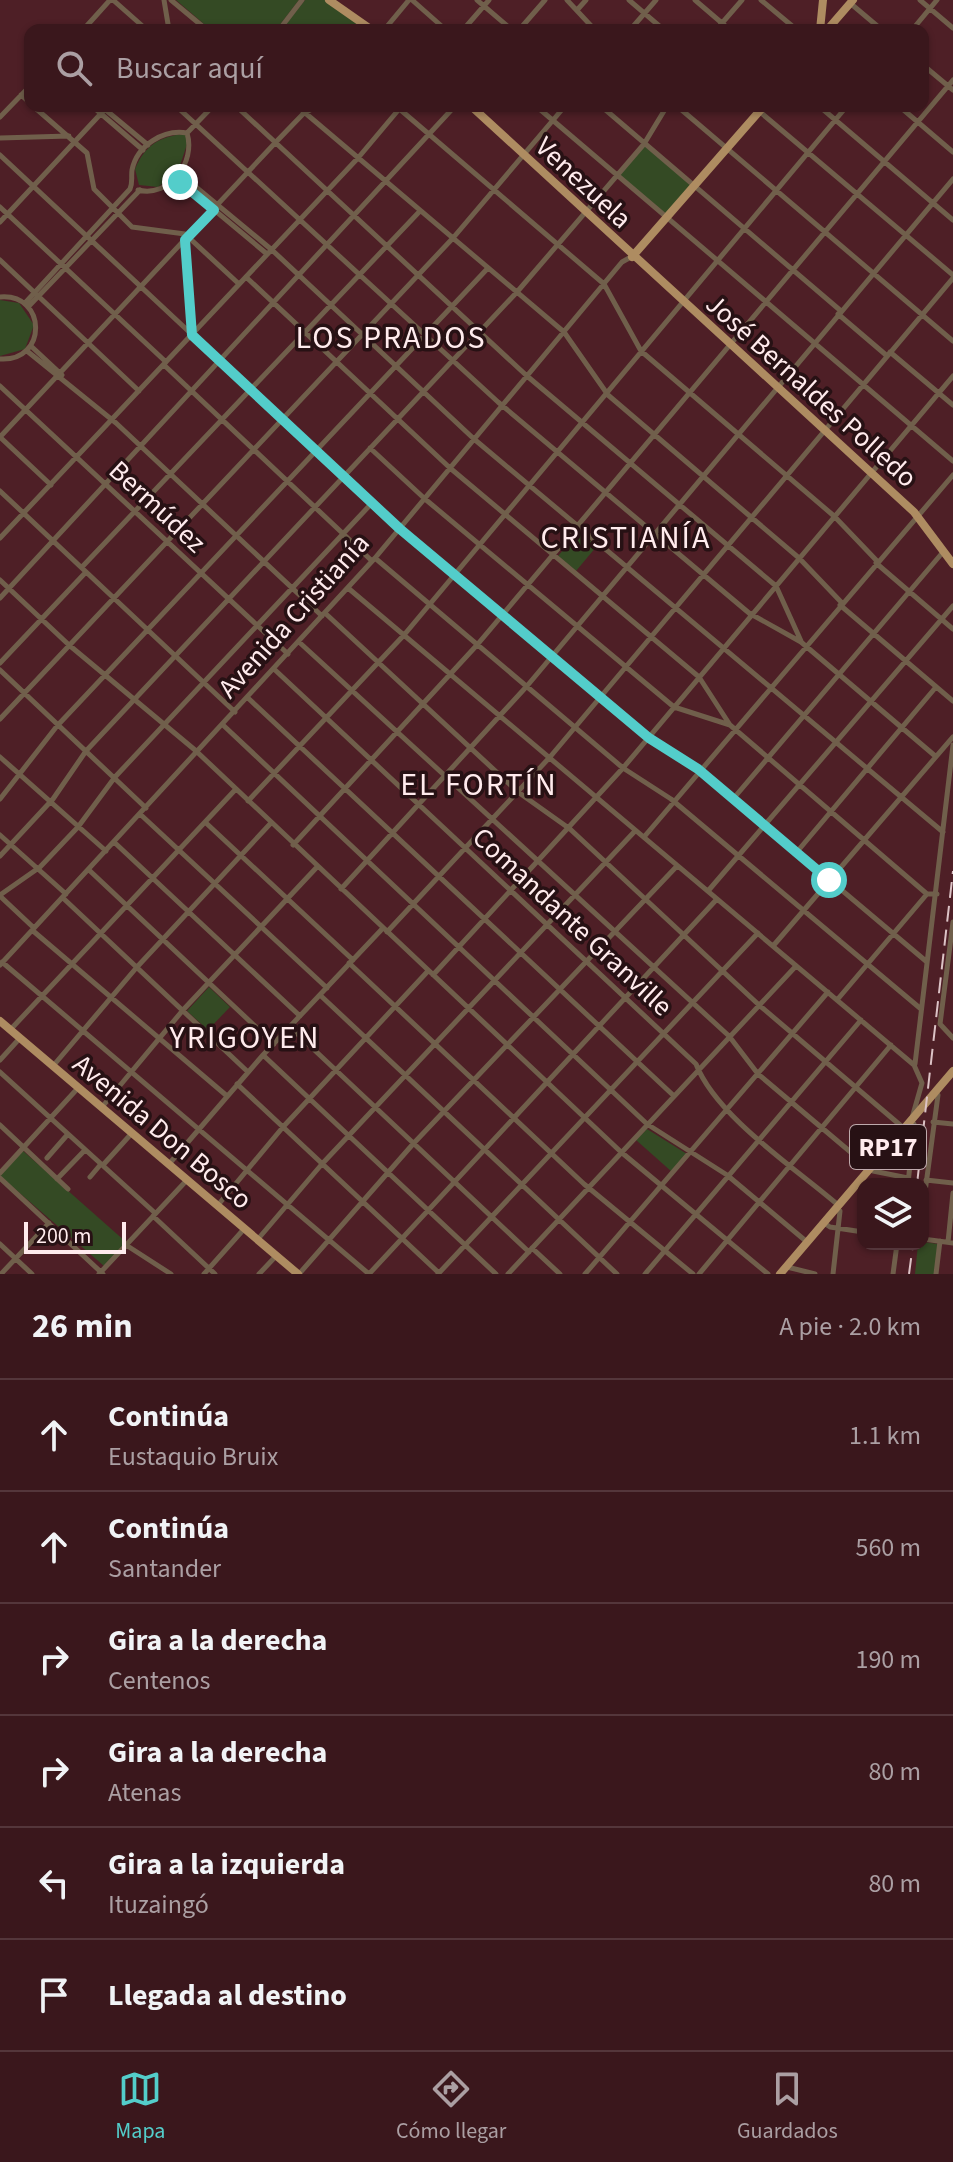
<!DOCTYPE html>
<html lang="es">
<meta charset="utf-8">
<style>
:root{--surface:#3a171c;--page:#452429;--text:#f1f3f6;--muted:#ab9fa3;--line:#54363b;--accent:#53cdca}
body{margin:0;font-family:"Source Sans 3",sans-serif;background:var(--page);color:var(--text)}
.controls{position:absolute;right:24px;bottom:24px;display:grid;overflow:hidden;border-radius:16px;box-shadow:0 2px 6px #0004}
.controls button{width:72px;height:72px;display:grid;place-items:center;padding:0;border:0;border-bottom:2px solid var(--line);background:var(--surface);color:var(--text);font:40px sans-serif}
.scale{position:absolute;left:24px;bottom:20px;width:102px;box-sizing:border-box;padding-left:8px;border:4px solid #ffebed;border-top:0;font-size:22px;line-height:28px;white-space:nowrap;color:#ffebed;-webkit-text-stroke:6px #271114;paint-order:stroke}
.stop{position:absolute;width:24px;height:24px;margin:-18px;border:6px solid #53cdca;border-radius:50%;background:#fff}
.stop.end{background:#53cdca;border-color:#fff;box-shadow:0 2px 8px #0008}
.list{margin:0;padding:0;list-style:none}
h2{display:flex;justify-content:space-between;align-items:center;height:104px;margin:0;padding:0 32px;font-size:34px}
h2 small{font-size:26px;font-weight:400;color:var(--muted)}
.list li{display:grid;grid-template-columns:52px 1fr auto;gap:24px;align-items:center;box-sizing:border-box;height:112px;padding:0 32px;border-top:2px solid var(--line)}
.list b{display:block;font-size:30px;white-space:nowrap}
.list p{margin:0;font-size:26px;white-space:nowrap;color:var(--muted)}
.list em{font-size:26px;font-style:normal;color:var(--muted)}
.icon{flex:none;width:44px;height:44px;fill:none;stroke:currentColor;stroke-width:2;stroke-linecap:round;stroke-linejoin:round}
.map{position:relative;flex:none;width:953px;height:1274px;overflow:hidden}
.search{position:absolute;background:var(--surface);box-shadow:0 2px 6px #0004;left:24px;right:24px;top:24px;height:88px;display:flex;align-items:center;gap:20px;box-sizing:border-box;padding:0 28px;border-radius:16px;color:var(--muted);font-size:30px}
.sheet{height:776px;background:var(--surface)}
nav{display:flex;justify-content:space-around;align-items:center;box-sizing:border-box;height:112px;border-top:2px solid var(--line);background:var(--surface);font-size:22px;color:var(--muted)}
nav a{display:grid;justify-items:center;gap:4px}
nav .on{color:var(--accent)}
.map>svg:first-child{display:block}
.green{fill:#344a24}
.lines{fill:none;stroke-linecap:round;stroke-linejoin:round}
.minor{stroke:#705f4b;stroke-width:5}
.major{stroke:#ae8c61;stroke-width:8}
.rail{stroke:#dcc3c6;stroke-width:2;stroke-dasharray:16 8;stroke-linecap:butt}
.route{stroke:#53cdca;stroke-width:10}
.labels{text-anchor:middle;stroke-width:7;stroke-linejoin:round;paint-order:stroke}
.shield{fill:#271114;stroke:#beaaac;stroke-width:2}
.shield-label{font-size:26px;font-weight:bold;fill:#ffebed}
.street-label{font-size:28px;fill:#ffebed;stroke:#271114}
.quarter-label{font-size:32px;letter-spacing:2px;fill:#ffebed;stroke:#271114}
</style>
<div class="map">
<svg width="953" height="1274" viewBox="0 0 953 1274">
<rect width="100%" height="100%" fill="#4e1f26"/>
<!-- green -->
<path class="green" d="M176,0H299L276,30H211Z
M305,0H326L367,30H281Z
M185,134L188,141L178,172L158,187L139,185L135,169C145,145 160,136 185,134Z
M644,145L693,186L666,218L618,177Z
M0,300L19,303L34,325L25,349L0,356Z
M579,531L597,546L576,571L558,556Z
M209,987L230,1007L208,1030L187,1011Z
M647,1129L687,1154L672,1172L636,1140Z
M22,1150L126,1242L104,1266L0,1176Z
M923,1242L938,1244L935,1274H915L918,1244Z"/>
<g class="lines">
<!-- minor -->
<path class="minor" d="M113,0L147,30
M164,0L169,30
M171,0L207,30
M412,0L446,30
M477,0L512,30
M567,0L595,30
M629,0L664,30
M695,0L730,30
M761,0L797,30
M920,0L953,28
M850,3L882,30
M578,9L586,0
M83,30L110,0
M279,30L302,0
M384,30L409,0
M463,30L489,0
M519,30L545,0
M630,30L656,0
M716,30L742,0
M912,30L937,0
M923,65L953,90
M21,95L30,103
M33,106L87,153L94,189L132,227L185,234L239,284
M92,106L143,150
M101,106L148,145
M176,106L498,402L749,613L801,642L934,755
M236,106L527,376L776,586L801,641
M297,106L564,332L608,395L799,558L842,603
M396,106L604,284L641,351L834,516L877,561
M536,106L953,461
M601,106L841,311
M677,106L953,341
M753,106L953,275
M819,106L953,220
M899,106L953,152
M0,117L30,86
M187,133L213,106
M0,138L69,136
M0,155L400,529L649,738L698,769L927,962
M179,173L272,250L474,439L943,832
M176,178L267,254
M138,190C170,198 196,162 187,133
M0,207L166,362
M0,222L108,106
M185,241L192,334
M0,260L139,391
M246,277L450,468L699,677L730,725
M0,297C47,293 48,362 0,359
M25,303L130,189C133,182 131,177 132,170C137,145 164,129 187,133
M29,306L140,190
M838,314L886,355
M32,347L62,375
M27,351L116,423L322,616
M890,352L953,405
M164,365L372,561
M0,386L288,654
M370,448L425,499L674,707L730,725L927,894H937
M51,485L0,437L275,143L303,114L317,106
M0,491L235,712
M0,538L358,158L400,108
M375,558L623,768L671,799L921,1009
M876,563L953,629
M82,567L420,211
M0,580L69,645L195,750L621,1152L768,1274
M348,588L914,1065L922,1083L912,1118
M0,598L455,106
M840,605L953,701
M325,613L518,792L570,829L759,1005L913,1136
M299,642L729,1036L758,1074L873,1171L908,1178
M0,663L86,572
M274,669L696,1064C716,1116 795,1168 838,1205
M0,670L146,808
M248,698L674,1096
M0,719L453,238L565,106
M223,725L647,1124L727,1175L807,1242
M0,757L106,851
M0,799L57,726L488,268
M733,799L943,552
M248,801L404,635L847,106
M140,814L327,988
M205,822L353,960
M0,835L66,894
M644,837L953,475
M114,842L300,1016
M293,845L477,645L953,80
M796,853L936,687
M0,856L53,799L86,751L517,292L644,144L667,106
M89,870L274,1044
M341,889L527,686L953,179
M708,891L953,606
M0,895L40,867L78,827L115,777L371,504
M0,896L34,928
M63,898L248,1072
M953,922L940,1024L953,1038
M32,930L227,1096
M387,932L550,757L953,278
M773,946L953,737
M2,962L369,1274L717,899
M349,963L584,1184L693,1274
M0,965L375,558L622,262L631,257
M433,975L623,768L953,376
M320,995L617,1274
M837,1000L927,894
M290,1027L529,1252
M11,1029L235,790
M263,1055L496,1274
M0,1060L20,1038
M915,1064L953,745
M53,1066L137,967L270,824
M0,1072L155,1213
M237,1084L439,1273
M102,1107L183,1010L317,867
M933,1122L953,1124
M0,1125L68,1189
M47,1158L68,1134
M169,1164L263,1055L383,928
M103,1165L132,1133
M0,1173L78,1088
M90,1177L101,1164
M0,1178L103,1274
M57,1179L85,1150
M926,1180L953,1183
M908,1184L914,1124
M218,1205L283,1127L428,971
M923,1207L938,1095
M153,1216L215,1274
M824,1223L830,1227L863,1232
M258,1239L322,1164L635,831
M923,1239L953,1243
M948,1242L953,1193
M0,1244L32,1274
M126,1245L171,1274
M532,1248L560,1274
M787,1267L815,1274
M1,1274L49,1223
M99,1274L187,1180
M204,1274L244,1229
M259,1274L277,1255
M299,1274L413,1144L677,866
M438,1274L758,933
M508,1274L796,966
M585,1274L828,992
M645,1274L861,1020
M699,1274L891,1045
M833,1274L840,1211
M893,1274L897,1244
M936,1274L940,1241"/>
<!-- major -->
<path class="major" d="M329,0L372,30
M820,30L823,0
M827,30L853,0
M471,106L914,512L953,564
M632,257L764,106
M0,1021L298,1274
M780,1274L953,1071"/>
<!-- rail -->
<path class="rail" d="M917,1184L953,871
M909,1274L913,1244"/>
</g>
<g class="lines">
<!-- route -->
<path class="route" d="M180,182L214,210L185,240L192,335L400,529L649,738L698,769L829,880"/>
</g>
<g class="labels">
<!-- shield labels -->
<rect class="shield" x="850" y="1125" width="76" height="44" rx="6"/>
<g class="shield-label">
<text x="888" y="1156">RP17</text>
</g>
<!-- street labels -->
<g class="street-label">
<text transform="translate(584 182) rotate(43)" y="10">Venezuela</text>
<text transform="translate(812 390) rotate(42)" y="10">José Bernaldes Polledo</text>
<text transform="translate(158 506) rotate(43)" y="10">Bermúdez</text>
<text transform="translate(293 615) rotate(-48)" y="10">Avenida Cristianía</text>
<text transform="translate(573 921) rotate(43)" y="10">Comandante Granville</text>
<text transform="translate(163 1131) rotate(40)" y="10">Avenida Don Bosco</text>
</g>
<!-- quarter labels -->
<g class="quarter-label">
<text x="391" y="348">LOS PRADOS</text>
<text x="626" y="548">CRISTIANÍA</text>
<text x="479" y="795">EL FORTÍN</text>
<text x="245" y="1048">YRIGOYEN</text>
</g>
</g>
</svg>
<div class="controls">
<button><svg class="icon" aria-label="layers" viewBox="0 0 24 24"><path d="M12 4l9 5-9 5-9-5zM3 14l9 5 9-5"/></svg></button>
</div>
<div class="scale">200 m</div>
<div class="stop" style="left:829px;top:880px"></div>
<div class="stop end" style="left:180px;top:182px"></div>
<div class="search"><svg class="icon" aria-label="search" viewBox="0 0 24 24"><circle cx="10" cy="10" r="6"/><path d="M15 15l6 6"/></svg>Buscar aquí</div>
</div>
<section class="sheet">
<h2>26 min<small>A pie · 2.0 km</small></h2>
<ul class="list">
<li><svg class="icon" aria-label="ahead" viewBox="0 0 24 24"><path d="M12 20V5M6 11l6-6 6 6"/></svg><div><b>Continúa</b><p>Eustaquio Bruix</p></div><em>1.1 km</em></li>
<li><svg class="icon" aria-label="ahead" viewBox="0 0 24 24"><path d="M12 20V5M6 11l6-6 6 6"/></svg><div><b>Continúa</b><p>Santander</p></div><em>560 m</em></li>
<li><svg class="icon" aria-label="right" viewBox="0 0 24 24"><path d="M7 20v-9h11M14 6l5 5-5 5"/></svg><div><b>Gira a la derecha</b><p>Centenos</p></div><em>190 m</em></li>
<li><svg class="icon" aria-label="right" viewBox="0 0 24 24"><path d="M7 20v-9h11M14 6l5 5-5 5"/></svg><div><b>Gira a la derecha</b><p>Atenas</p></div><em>80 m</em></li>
<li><svg class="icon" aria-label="left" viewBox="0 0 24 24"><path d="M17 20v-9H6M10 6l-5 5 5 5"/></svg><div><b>Gira a la izquierda</b><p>Ituzaingó</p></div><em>80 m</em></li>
<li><svg class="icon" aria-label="arrive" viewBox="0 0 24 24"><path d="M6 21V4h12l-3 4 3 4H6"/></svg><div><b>Llegada al destino</b></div></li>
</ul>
</section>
<nav>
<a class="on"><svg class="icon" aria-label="map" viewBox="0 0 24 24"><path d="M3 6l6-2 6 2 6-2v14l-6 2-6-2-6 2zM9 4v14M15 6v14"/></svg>Mapa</a>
<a><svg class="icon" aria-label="directions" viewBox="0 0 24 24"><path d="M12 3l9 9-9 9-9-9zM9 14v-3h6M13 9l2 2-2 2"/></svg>Cómo llegar</a>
<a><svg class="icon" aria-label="saved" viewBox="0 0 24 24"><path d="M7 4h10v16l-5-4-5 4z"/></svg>Guardados</a>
</nav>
